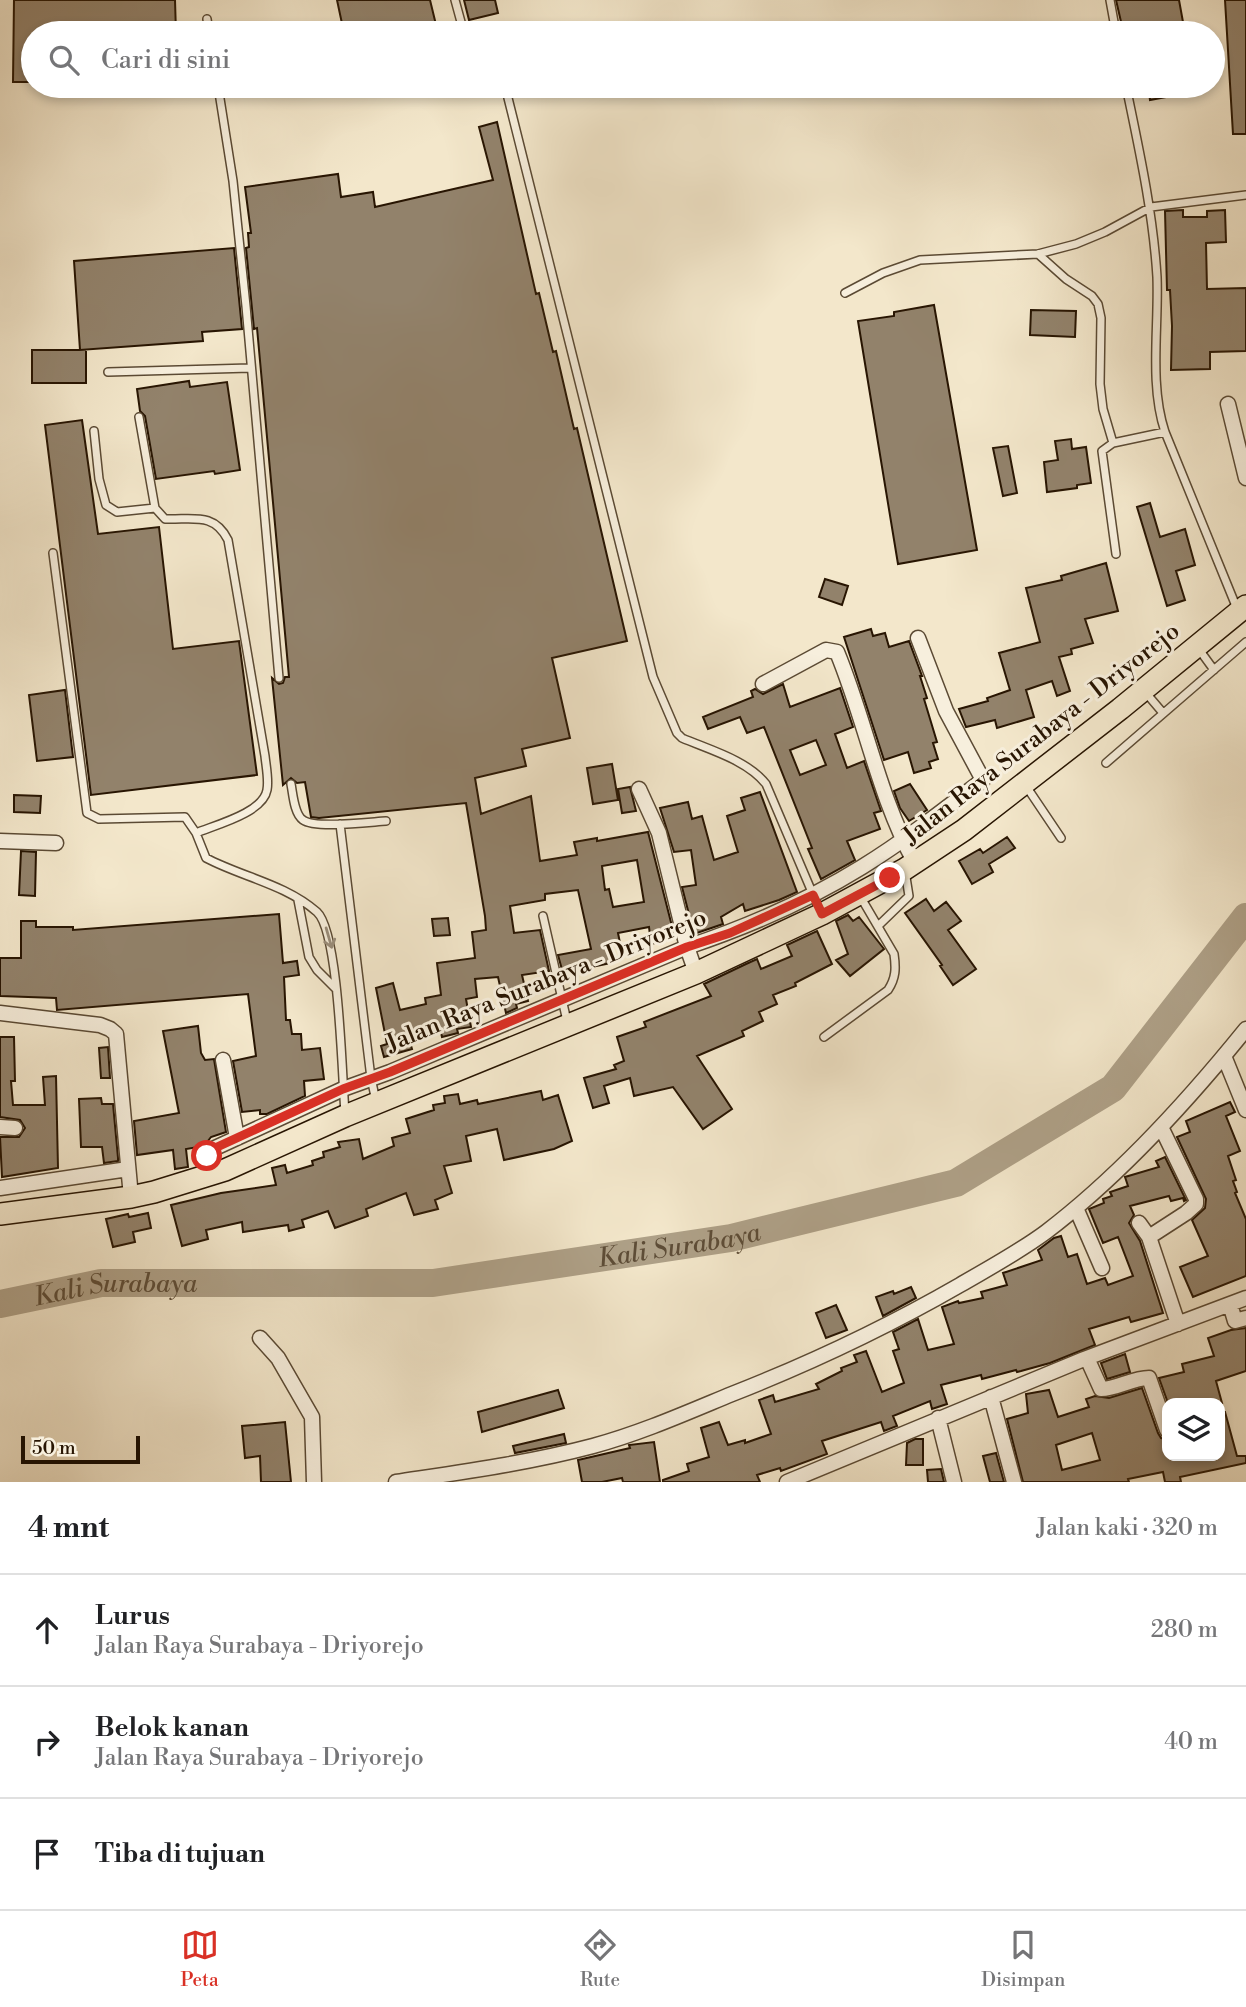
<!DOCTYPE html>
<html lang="id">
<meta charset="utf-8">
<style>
:root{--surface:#fff;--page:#f6f6f6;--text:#202124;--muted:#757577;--line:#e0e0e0;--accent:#d93025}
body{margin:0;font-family:"Libre Bodoni",serif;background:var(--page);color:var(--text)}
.controls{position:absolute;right:21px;bottom:21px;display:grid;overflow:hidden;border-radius:14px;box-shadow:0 4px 10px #0003}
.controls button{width:63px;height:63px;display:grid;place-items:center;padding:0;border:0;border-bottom:2px solid var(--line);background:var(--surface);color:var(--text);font:35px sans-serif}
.scale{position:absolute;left:21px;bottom:18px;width:119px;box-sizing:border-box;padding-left:7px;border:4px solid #281502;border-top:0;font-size:19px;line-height:24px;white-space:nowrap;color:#281502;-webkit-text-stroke:5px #f7efdd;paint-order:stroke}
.stop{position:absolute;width:21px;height:21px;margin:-16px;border:5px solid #d93025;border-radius:50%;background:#fff}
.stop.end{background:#d93025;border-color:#fff;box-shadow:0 2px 7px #0008}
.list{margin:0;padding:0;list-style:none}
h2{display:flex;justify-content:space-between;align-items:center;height:91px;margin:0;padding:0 28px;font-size:30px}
h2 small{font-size:23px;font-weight:400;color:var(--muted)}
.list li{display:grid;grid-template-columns:46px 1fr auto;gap:21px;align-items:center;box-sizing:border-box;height:112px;padding:0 28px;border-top:2px solid var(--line)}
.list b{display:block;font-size:26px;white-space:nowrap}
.list p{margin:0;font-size:23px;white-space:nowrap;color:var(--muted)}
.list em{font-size:23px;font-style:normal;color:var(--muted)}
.icon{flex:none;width:38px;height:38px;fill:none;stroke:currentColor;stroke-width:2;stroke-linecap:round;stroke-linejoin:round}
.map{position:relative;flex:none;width:1246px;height:1482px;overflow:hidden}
.search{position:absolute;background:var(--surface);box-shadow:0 4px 10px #0003;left:21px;right:21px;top:21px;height:77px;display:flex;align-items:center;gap:18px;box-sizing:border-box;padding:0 24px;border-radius:38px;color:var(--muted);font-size:26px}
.sheet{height:427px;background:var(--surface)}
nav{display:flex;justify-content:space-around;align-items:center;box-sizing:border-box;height:98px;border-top:2px solid var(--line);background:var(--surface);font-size:19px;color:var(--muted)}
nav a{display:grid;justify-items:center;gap:4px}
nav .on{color:var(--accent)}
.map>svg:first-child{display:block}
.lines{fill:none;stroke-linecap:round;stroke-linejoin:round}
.river{stroke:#aea087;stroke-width:28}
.building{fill:#92826b;stroke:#281502;stroke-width:2;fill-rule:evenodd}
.lane-casing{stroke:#5b4a34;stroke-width:10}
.street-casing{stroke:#5b4a34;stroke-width:17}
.primary-casing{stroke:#281502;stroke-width:24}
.lane{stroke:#f7efdd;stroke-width:7}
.street{stroke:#f7efdd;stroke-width:14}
.primary{stroke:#f3e7cb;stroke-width:21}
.oneway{stroke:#9a8d7a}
.route{stroke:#d93025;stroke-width:9}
.labels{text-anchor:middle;stroke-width:6;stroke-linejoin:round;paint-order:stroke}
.street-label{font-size:24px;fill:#281502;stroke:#f7efdd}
.water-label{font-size:26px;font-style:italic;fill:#5e4d37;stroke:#f7efdd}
</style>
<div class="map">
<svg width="1246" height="1482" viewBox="0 0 1246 1482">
<rect width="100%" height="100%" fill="#f3e7cb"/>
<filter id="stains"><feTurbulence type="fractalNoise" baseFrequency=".00286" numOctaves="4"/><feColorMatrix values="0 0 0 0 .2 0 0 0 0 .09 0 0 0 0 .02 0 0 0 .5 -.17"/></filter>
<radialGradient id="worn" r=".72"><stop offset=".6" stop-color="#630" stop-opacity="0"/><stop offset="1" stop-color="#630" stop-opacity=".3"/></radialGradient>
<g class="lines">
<!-- river -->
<path class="river" id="s1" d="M0,1304L101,1283H433L731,1238L956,1183L1113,1088L1246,917"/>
</g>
<!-- building -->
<path class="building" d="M14,0H175L176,33H33V82H13Z
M337,0H430L438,33H344Z
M464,0H495L498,13L469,20Z
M1116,0H1179L1185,33H1138L1136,23L1122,26Z
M1225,0H1246V134H1233Z
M1148,86H1192L1193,92L1150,100Z
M497,122L536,294L539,293L553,352L556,351L574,429L577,428L627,641L552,658L570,738L522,749L526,766L475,778L481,814L531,796L540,861L577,855L574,842L597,838V841L648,832L675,938L651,944L649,927L618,933L620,943L607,945L611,963L577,970V974L564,977L558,955L591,949L578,890L545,894V900L510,906L514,933L540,930L549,971L522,975L528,1001L516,1004L517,1008L506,1013L498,977L475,979L477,997L466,999L471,1027L457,1029L458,1033L442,1037L439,1024L407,1032L412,1049L384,1057L381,1046L387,1044L376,988L393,983L400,1010L426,1004L425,998L441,995L437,963L475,958L472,932L486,930L485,916L466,803L319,818L311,817L305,782L297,783L291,778L283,785L272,678L279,684L283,683L285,677H289L257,328L254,329L246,248L249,247L248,233H251L245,187L338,174L341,197L373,192L375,207L493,180L479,127ZM637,860L644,902L613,907L609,889L605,890L602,866Z
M1183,210V217H1207V211L1225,210L1226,242L1206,243L1207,289L1246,288V351L1210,352V369L1171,370L1172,326L1170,290H1167L1165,211Z
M234,248L242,329L202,332L203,341L80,350L74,261Z
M934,305L977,550L898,564L858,321L894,316V312Z
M1031,310L1076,311L1075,337L1030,335Z
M32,350H86V383H32Z
M189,381L190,387L227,382L240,470L215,474L214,471L156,479L145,416L140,411L137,389Z
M82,420L98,534L159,527L173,649L239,641L257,775L91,795L45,425Z
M1071,439L1072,449L1086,447L1091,483L1077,485V488L1047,492L1044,462L1058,460L1055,441Z
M1008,446L1017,493L1003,496L993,448Z
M1150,503L1160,537L1185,529L1195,565L1176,571L1185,600L1167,606L1137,507Z
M1106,563L1118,611L1085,619L1093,643L1071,649L1072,654L1059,657L1070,691L1057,696L1052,681L1026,690L1034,717L997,728L995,720L966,727L959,709L988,701L987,698L1010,690L999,653L1040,642L1026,588L1062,580L1061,576Z
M825,579L848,586L842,605L819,597Z
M871,629L873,636L885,633L889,647L909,641L922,676H920L927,698L924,699L937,742L933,743L938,759L929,762L931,768L914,773L908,752L884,760L844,637Z
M783,684L790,707L840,688L853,727L835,734L847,768L864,761L881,811L874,813L880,829L847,841L855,860L821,879L808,849L812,848L764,727L747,733L740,717L708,729L703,717L753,697L751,691L755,689L763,694ZM816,740L826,765L800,775L790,750Z
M65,690L73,757L37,761L29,695Z
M612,764L618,800L593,804L587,768Z
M910,784L927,810L909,821L900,808L894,791Z
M630,787L636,811L622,813L618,789Z
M760,792L797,892L779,900L745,911L743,904L721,917L723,924L694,934L682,887L696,885L691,850L674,852L660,808L688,802L692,819L702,816L714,860L738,852L727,816L745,810L741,798Z
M14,795L41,796L40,813L14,812Z
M1007,837L1015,848L989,864L993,872L972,884L959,861L980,849L983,853Z
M21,851L36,852L35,896L19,895Z
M926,899L934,911L946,902L961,921L948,930L976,969L953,985L940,966L942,965L905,913Z
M279,914L283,963L297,961L299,975L284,977L286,1020H290L292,1034H301L302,1050L320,1048L324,1079L304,1081L305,1096L267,1114H260V1110L242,1112L233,1061L256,1056L248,994L57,1010L56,998L0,996V958H21V921H36V927H73V930Z
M848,915L853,921L859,917L884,949L850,976L836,960L848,954L836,921Z
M448,918L450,935L434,936L432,919Z
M817,931L832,964L795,983L796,986L773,995L777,1004L759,1012L763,1021L742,1031L744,1036L697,1056L732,1109L703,1129L673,1087L634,1096L630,1078L604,1086L609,1103L593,1108L584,1078L616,1069L614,1065L624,1061L617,1037L646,1027L644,1022L711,996L704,984L746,964L757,959L761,969L792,956L787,945Z
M198,1026L201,1053L205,1060L214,1059L226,1132L211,1137L204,1146L186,1149L188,1167L175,1169L173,1150L137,1155L134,1121L179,1113L163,1031Z
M0,1037H14L15,1081H11L13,1105H45L43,1077L56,1076L58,1168L2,1177L0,1137H19L25,1128L20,1120L0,1117Z
M108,1047L110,1078H101L99,1048Z
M541,1091L543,1100L558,1095L572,1141L554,1149L504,1160L497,1129L466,1136L471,1161L444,1166L452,1193L435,1200L438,1209L414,1215L406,1193L366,1209L368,1216L335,1228L328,1211L302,1220L304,1227L289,1231L288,1225L243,1232L242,1222L206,1230L208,1239L182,1246L171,1205L221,1193L276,1185L272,1168L285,1165L287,1173L313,1165L312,1161L324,1157L323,1152L340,1147L338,1142L359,1139L363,1159L394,1146L392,1138L410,1133L406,1119L434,1110L433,1105L445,1103L444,1096L458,1094L460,1104L477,1100L478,1104Z
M101,1098L102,1104H113L118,1158V1161L104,1163L102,1147H81L79,1099Z
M1230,1102L1235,1112L1226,1116L1240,1151L1228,1156L1236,1180L1233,1181L1237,1192L1235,1193L1246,1219V1276L1193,1297L1180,1267L1208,1256L1192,1220L1205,1208L1206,1199L1177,1137L1190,1132L1186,1121Z
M1165,1157L1186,1200L1184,1201L1183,1198L1171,1201L1169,1196L1130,1206L1134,1215L1129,1223L1140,1241L1163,1313L1131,1322L1129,1317L1089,1329L1095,1345L1050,1363L1021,1371L1017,1372L1016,1370L982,1379L981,1375L941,1385L947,1404L932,1409L930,1401L893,1416L897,1426L884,1431L881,1422L822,1441L827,1454L781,1471L780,1468L757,1475L760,1482H663V1480L689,1471L687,1464L709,1457L701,1428L719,1422L728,1445L745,1440V1443L771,1434L759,1400L773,1395L775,1402L819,1389L816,1384L842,1371L841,1368L857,1362L854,1355L866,1351L882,1392L904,1383L893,1351L899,1349L893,1332L918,1319L928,1350L954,1344L942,1307L958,1301L959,1303L983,1298L981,1292L1007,1285L1003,1273L1042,1260L1038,1250L1054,1238L1061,1236L1068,1257L1077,1254L1087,1284L1105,1278L1108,1285L1133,1276L1118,1237L1103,1243L1089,1209L1104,1203L1103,1199L1112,1196L1110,1192L1128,1186L1125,1177L1159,1167L1156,1161Z
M148,1213L151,1228L133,1232L135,1242L113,1247L106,1219L128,1214L129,1217Z
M911,1287L916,1298L883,1316L876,1297L893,1291L894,1294Z
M836,1305L847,1330L826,1338L816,1313Z
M1246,1328V1371L1216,1381L1222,1403H1168L1159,1378L1184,1372L1182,1364L1214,1356L1208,1338L1231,1330Z
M1125,1354L1130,1372L1107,1379L1101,1363Z
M1142,1388L1158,1433L1161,1438L1167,1439V1456H1220V1412H1225L1237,1456H1246V1463L1180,1477L1181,1482H1165L1163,1472L1128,1479L1129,1482H1023L1007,1419L1028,1413L1026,1394L1049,1390L1058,1417L1089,1407L1086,1399L1095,1396L1109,1398ZM1092,1433L1100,1460L1062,1470L1056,1445Z
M558,1390L564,1408L482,1432L478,1412Z
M285,1422L291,1482H261L260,1456L245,1458L242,1426Z
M564,1434L566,1443L515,1453L513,1446Z
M915,1439H923V1465H906L907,1443Z
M654,1442L660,1482H623L622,1478L602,1482H582L578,1460L630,1448L629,1445Z
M996,1453L1004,1482H990L983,1456Z
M941,1469L944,1482H928L927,1470Z"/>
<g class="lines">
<!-- lane casing -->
<g class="lane-casing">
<path id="lane" d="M455,0L464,33
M1110,0L1116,33
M207,19L209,33
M218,86L233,181L246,306L279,678
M505,86L653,677L677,733L682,738C710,750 747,760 766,784L820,911
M1126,86C1139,149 1153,212 1157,277C1159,327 1149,384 1165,432L1238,611
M1038,254L1066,279L1092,296L1098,304L1101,318L1100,384L1103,409L1113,443
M845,293L883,273L920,260L1038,254L1076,244L1105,232L1151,207L1246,195
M108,372L250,368
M139,417L155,508L165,519C193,520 214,512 228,540L265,756C266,766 269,780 267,790C263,813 215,825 196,833
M94,431L99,479L106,505L117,512L155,508
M53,553L87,813L99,819L185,817L196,833L206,858C242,877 285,884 317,912C339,932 342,1076 345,1113
M1116,554L1102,451L1113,443L1165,432
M1198,648L1214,670
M1146,693L1163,713
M1106,763L1246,642
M291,784C293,794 294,814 303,820C315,829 370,822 386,821
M1026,786L1061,838
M340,824L371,1078L376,1101
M298,900L309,957L317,970L336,989
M543,916L567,1021
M878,926L909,896L905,871
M824,1037L888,990C896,978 896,968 894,954L860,896"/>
</g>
<!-- street casing -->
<g class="street-casing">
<path id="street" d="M1228,404L1246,478
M763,684L826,650L837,652C866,722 878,795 915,863
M639,789L659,833L687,947L696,973
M0,841L56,843
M0,1013L100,1025L110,1029L116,1034L131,1197
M1224,1056L1246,1110
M223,1060L237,1138
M0,1127L15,1128
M207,1176V1156L215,1148L343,1089L390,1072L687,947C747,927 807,901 862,867C904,841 944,810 983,780L946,711L918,638
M0,1188L128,1169
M1076,1208L1102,1268
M1139,1223L1149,1237L1178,1324
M1149,1237L1186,1213L1196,1204V1199L1161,1127
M1230,1304L1235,1321L1246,1318
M260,1338L278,1358L312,1417L314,1482
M1087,1358L1101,1389C1117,1389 1132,1378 1149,1378L1167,1430
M991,1397L1014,1482
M938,1418L954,1482
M396,1482C462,1472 529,1463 593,1446C641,1433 686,1413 732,1394C811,1363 887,1327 960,1285C989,1268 1019,1252 1046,1232C1121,1175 1187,1102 1246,1029
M787,1482L1084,1359L1246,1298"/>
</g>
<!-- primary casing -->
<g class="primary-casing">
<path id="primary" d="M0,1214L131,1197L154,1192L225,1170L345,1116L696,973L822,914L905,869L964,830L1120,709L1246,606"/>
</g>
<!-- lane -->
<use href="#lane" class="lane"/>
<!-- street -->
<use href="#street" class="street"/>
<!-- primary -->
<use href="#primary" class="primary"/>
</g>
<!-- one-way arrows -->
<defs><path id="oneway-shaft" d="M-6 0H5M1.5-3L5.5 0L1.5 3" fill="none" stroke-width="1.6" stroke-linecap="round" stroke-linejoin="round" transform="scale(1.75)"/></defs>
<use class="oneway" href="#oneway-shaft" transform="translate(329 938) rotate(74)"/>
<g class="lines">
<!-- route -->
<path class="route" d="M207,1156L215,1148L343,1089L390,1072L687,947L730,933L813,895L822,914L890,878"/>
</g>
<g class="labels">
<!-- street labels -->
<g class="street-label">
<text transform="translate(1041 733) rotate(-38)" y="8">Jalan Raya Surabaya - Driyorejo</text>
<text transform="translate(546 980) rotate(-22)" y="8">Jalan Raya Surabaya - Driyorejo</text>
</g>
<!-- water labels -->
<g class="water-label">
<text dy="9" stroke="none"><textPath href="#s1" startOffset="684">Kali Surabaya</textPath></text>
<text dy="9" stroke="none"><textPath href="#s1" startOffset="117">Kali Surabaya</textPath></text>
</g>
</g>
<rect width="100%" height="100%" filter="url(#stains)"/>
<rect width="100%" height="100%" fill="url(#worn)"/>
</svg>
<div class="controls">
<button><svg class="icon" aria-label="layers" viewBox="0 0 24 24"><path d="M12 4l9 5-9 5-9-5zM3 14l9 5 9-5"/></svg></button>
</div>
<div class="scale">50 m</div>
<div class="stop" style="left:207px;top:1156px"></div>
<div class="stop end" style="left:890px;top:878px"></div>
<div class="search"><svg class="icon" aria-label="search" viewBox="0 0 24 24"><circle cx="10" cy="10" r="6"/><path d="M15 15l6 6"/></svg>Cari di sini</div>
</div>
<section class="sheet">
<h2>4 mnt<small>Jalan kaki · 320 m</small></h2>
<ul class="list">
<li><svg class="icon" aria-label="ahead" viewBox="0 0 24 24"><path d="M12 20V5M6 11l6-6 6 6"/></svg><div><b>Lurus</b><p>Jalan Raya Surabaya - Driyorejo</p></div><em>280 m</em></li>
<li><svg class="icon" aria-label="right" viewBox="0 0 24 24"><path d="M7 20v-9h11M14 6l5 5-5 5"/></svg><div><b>Belok kanan</b><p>Jalan Raya Surabaya - Driyorejo</p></div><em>40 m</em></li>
<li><svg class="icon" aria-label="arrive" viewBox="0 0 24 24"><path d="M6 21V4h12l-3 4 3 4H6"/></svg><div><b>Tiba di tujuan</b></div></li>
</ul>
</section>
<nav>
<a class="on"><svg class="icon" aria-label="map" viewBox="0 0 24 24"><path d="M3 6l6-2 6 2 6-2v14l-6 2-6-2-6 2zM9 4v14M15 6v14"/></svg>Peta</a>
<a><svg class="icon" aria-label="directions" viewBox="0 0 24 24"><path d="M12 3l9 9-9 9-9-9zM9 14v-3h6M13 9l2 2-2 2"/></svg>Rute</a>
<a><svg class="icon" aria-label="saved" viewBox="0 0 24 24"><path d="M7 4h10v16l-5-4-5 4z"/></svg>Disimpan</a>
</nav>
